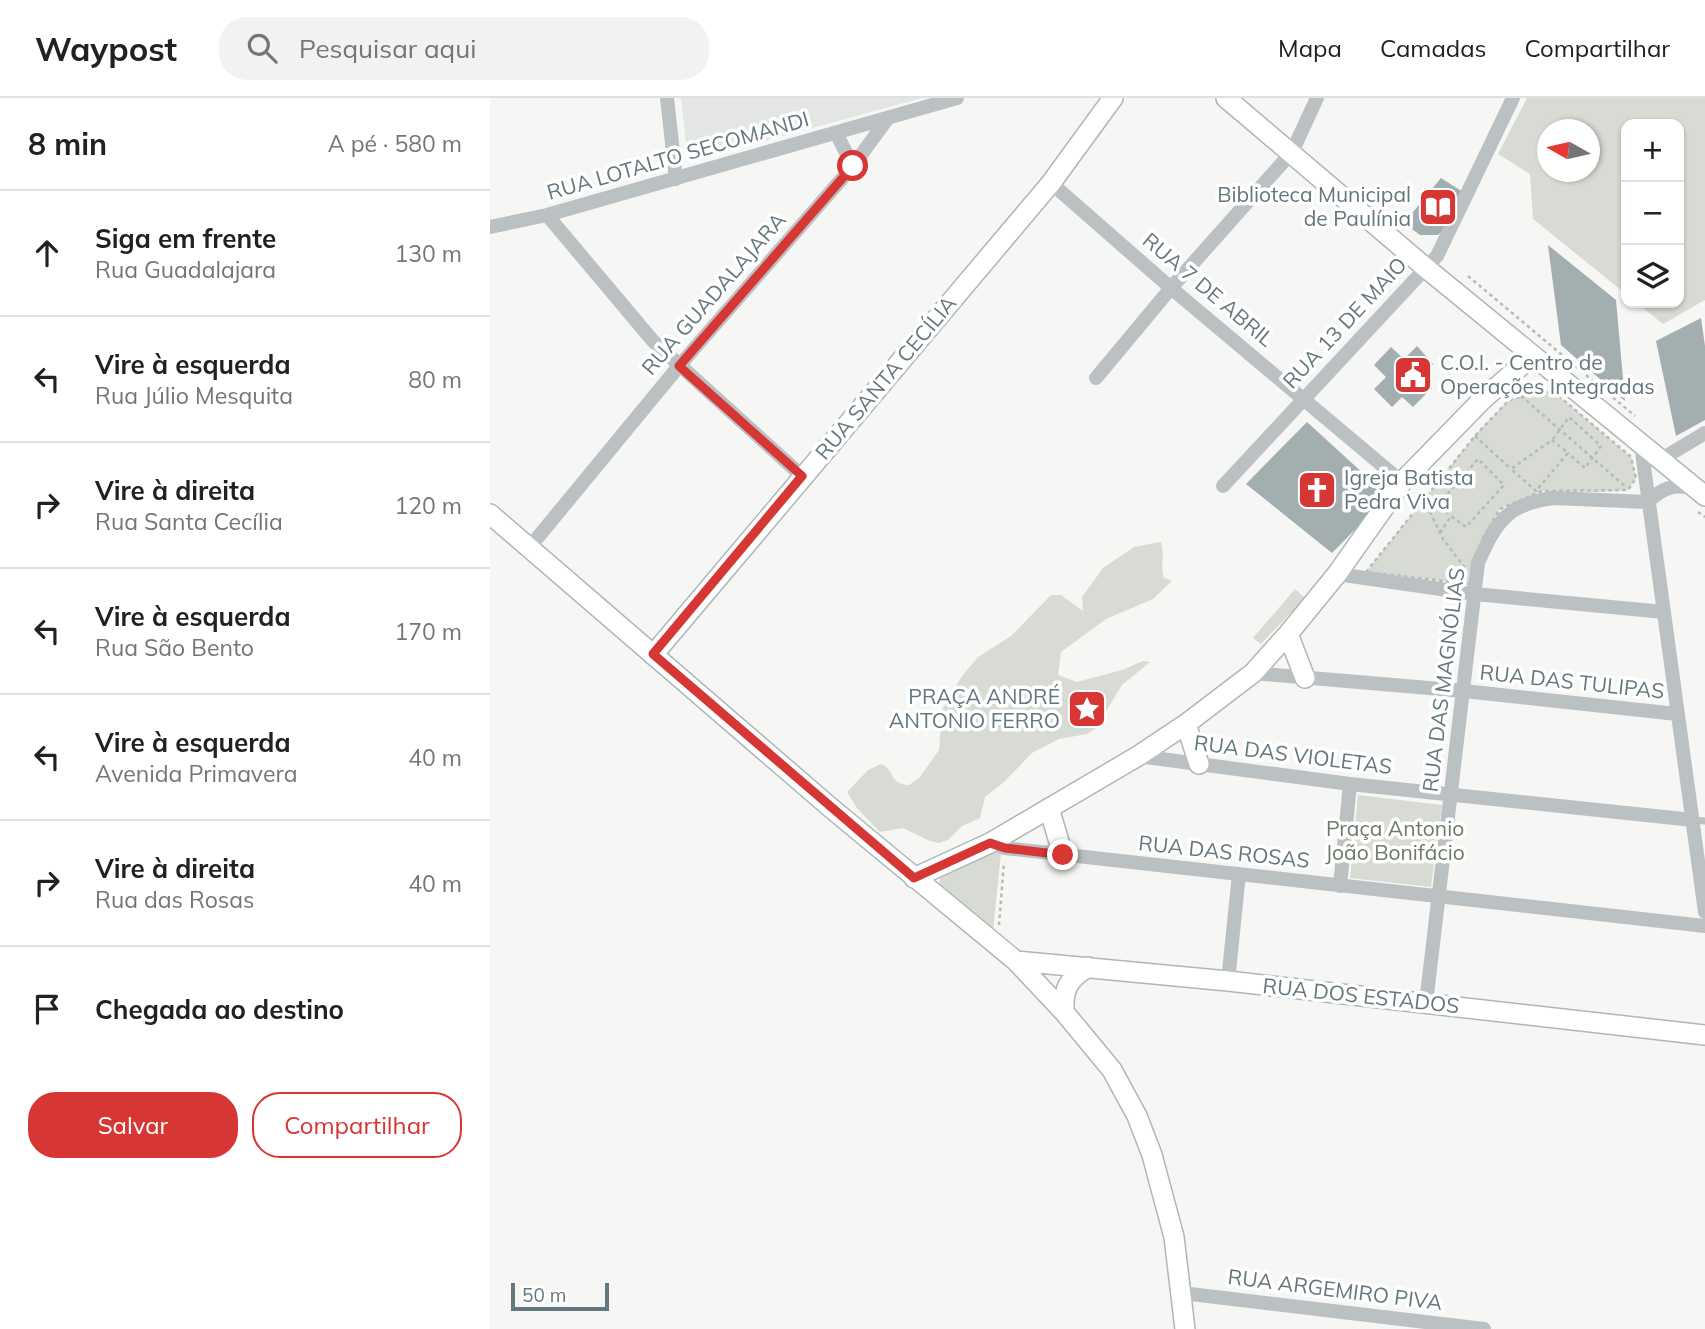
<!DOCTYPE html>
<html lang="pt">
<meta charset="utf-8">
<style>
:root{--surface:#fff;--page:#f2f2f2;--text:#202124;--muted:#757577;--line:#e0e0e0;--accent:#d63634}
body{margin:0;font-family:Mulish,sans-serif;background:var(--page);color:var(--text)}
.controls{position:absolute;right:21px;top:21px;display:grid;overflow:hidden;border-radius:14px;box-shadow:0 2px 5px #0004}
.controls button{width:63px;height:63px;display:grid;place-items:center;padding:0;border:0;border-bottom:2px solid var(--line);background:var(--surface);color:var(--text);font:35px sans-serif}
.compass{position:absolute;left:1047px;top:21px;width:63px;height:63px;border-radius:50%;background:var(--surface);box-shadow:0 2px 5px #0004;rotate:278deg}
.scale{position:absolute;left:21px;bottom:18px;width:98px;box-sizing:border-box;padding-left:7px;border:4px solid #64777c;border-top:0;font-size:19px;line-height:24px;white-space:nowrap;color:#64777c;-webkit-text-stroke:5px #fff;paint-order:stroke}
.stop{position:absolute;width:21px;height:21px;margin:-16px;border:5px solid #d63634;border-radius:50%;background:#fff}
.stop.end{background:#d63634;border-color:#fff;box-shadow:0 2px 7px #0008}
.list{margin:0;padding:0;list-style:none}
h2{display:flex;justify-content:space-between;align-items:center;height:91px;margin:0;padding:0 28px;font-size:30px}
h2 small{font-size:23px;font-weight:400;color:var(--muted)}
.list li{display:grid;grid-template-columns:46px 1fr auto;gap:21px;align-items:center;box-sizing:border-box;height:126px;padding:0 28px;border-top:2px solid var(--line)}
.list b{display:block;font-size:26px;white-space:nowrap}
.list p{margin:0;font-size:23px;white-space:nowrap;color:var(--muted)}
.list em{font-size:23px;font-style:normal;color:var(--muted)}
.actions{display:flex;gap:14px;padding:21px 28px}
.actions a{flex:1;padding:16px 0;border:2px solid var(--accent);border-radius:28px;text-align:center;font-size:24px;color:var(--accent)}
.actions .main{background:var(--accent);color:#fff}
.icon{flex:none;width:38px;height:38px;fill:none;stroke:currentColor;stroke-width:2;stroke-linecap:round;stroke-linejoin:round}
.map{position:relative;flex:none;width:1215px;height:1231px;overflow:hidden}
header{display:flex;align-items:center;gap:42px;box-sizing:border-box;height:98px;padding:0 35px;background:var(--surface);border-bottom:2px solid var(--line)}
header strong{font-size:33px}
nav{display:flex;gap:38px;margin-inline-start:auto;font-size:24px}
.search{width:490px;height:63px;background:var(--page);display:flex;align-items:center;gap:18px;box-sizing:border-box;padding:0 24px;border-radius:28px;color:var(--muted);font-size:26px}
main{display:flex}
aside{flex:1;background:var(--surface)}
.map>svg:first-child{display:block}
.built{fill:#e4e6e4}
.green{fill:#d7dbd3;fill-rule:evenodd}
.building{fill:#a3aeb0}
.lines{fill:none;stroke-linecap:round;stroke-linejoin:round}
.secondary-casing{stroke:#aeb6b8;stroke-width:22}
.path{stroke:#b6babc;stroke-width:2.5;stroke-dasharray:3.5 3.5;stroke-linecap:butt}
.lane{stroke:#bbc1c3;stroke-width:7}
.street{stroke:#bbc1c3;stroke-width:14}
.secondary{stroke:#fff;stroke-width:19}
.route{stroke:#d63634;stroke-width:9}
.labels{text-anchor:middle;stroke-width:7;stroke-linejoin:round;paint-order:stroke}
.street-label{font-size:21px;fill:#64777c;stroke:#fff}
.poi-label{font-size:21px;fill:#64777c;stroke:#fff;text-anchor:end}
.park-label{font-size:21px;fill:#6e7a66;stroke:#fff}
</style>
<header>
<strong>Waypost</strong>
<div class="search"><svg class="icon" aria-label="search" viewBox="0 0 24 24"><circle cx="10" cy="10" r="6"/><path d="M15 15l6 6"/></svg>Pesquisar aqui</div>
<nav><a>Mapa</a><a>Camadas</a><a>Compartilhar</a></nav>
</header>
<main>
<aside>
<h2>8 min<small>A pé · 580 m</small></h2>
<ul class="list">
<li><svg class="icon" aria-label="ahead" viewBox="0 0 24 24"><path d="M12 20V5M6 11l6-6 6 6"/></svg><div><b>Siga em frente</b><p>Rua Guadalajara</p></div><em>130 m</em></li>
<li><svg class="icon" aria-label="left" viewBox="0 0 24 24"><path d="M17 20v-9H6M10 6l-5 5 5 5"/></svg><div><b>Vire à esquerda</b><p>Rua Júlio Mesquita</p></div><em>80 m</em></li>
<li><svg class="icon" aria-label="right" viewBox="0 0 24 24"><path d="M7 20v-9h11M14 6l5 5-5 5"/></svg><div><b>Vire à direita</b><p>Rua Santa Cecília</p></div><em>120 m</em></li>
<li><svg class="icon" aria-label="left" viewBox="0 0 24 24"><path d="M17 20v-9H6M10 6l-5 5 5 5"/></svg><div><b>Vire à esquerda</b><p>Rua São Bento</p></div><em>170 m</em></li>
<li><svg class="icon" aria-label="left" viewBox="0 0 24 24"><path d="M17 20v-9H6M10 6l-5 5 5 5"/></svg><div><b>Vire à esquerda</b><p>Avenida Primavera</p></div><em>40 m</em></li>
<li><svg class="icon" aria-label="right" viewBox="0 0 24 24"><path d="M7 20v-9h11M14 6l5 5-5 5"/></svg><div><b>Vire à direita</b><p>Rua das Rosas</p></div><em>40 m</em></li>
<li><svg class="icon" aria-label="arrive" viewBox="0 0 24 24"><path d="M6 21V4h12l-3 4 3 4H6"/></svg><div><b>Chegada ao destino</b></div></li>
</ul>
<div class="actions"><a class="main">Salvar</a><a>Compartilhar</a></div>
</aside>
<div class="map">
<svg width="1215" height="1231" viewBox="0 0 1215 1231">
<rect width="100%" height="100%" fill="#f6f6f4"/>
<!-- built -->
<path class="built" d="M191,0H432L198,64Z"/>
<!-- green -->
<path class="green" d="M1037,0H1215V202L1173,226L1147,205H1189V26H1136V196L1043,121L1040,76L1008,56ZM1058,32H1100V74H1058Z
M1042,294H1064L1141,359L1146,380L1138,392L1109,394L1052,393L1010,411L993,439L979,486L876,474L987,335L1018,303Z
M671,444C675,456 670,468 674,480L682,483L663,501L616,521L571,554L568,577L587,584L632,572L653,563L660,564L632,587L605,631L597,636L569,641L542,655L514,684L495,699L490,720L472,728L458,742L449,745L440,743L413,730L390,734L367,710L357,694L378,672L391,666C406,672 398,686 419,687L430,679L449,652L452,612L472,578L488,559L521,538L561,497H571L593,513L592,499L613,470L644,449Z
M805,491L815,500L771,546L763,540Z
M868,697L952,707L941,789L860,780Z
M503,754L511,755L503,833L449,787L450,780L455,776Z"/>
<!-- building -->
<path class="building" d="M951,80L976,96L957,129L948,137H930L914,125Z
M1058,147L1126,202L1135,303L1071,247Z
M1211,220L1215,248V322L1186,338L1166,243Z
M927,248L943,266L931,279L942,290L923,309L912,299L902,309L884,291L896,279L884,267L901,249L914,261Z
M817,324L898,398L842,455L756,386Z"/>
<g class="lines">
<!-- secondary casing -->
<g class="secondary-casing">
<path id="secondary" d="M736,0L936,170L1215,398
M0,416L341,710L526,863L574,914L622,972L647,1018L662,1057L684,1139L695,1231
M798,536L815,580
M163,557L561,85L623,0
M696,626L709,666
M559,710L573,757
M424,780L500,745L648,658L696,626L763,575L798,536L847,476L912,384L992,302L1042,258
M526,863L738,883L1215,937
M574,914C573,891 578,881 598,869"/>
</g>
<!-- path -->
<path class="path" d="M978,178L1145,318
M1042,294H1064L1141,359L1146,380L1138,392L1052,393L1010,411L993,439L979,486L876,474L985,338L1018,303Z
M1031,298L1136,389
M985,338L1021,371
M1063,341L1079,319L1111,348L1095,370L1078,355
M1062,342L1078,355L1046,393L1021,371Z
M958,375L968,383
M934,401L953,441L975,470
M1208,414L1215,419
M950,435L961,418L976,429L1014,387L988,361L948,407L961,418
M509,827L514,764"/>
<!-- lane -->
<path class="lane" d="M1203,722L1215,723"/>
<!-- street -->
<path class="street" d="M177,0L186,81
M346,35L363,68
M561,85L681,190L912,384
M57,117L163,243L312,378
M0,129L57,117L467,0
M606,280L681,190L802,54L827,0
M1151,347L1215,814
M1170,362L1215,335
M733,388L947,158L1023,0
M1158,404C1172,390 1185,385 1204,391
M39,450L189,268L363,68L398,20
M847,476L985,496L1174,514
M763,575L974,593L1187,616
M648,658L860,686L1203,722
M500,745L515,750L1215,828
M850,788L860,686
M738,883L749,776
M936,905L988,465C1006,424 1017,406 1063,400L1158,404
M692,1195L994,1231"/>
<!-- secondary -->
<use href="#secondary" class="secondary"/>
</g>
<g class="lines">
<!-- route -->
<path class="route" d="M363,68L189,268L312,378L163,556L424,780L500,745L515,750L573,757"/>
</g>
<!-- icons -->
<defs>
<g id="library-square" transform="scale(2.0125)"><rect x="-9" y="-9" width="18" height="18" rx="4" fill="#d63634" stroke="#fff"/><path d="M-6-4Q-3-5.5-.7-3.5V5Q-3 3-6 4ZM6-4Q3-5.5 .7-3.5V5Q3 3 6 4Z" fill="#fff"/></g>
<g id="civic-square" transform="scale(2.0125)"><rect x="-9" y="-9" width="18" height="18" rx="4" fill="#d63634" stroke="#fff"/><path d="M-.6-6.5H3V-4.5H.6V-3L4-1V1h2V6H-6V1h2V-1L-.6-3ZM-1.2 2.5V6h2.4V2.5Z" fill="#fff"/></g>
<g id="church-square" transform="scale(2.0125)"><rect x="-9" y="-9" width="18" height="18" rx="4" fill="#d63634" stroke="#fff"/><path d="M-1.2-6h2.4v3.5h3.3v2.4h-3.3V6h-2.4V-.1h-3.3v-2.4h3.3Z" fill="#fff"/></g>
<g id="sight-square" transform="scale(2.0125)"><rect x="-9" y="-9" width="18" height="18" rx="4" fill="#d63634" stroke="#fff"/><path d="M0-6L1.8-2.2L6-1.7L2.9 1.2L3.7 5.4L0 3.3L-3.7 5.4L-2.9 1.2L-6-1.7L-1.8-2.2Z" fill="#fff"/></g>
</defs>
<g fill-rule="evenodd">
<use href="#library-square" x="948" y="109"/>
<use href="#civic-square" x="923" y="277"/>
<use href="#church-square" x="827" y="392"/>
<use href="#sight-square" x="597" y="611"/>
</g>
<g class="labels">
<!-- street labels -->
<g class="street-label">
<text transform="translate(188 58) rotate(-16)" y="7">RUA LOTALTO SECOMANDI</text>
<text transform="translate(718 192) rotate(40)" y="7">RUA 7 DE ABRIL</text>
<text transform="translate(224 196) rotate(-49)" y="7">RUA GUADALAJARA</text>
<text transform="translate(855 225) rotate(-47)" y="7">RUA 13 DE MAIO</text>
<text transform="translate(396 280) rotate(-50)" y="7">RUA SANTA CECÍLIA</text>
<text transform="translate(954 582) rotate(-83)" y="7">RUA DAS MAGNÓLIAS</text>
<text transform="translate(1082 584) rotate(6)" y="7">RUA DAS TULIPAS</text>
<text transform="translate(803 657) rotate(7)" y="7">RUA DAS VIOLETAS</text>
<text transform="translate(734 754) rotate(6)" y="7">RUA DAS ROSAS</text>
<text transform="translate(871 898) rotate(6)" y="7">RUA DOS ESTADOS</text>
<text transform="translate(845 1192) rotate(7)" y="7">RUA ARGEMIRO PIVA</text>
</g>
<!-- poi labels -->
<g class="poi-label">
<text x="921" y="104">Biblioteca Municipal<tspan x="921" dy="24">de Paulínia</tspan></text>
<text x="950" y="272" text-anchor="start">C.O.I. - Centro de<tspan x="950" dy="24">Operações Integradas</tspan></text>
<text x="854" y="387" text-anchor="start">Igreja Batista<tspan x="854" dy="24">Pedra Viva</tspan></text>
<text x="570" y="606">PRAÇA ANDRÉ<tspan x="570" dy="24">ANTONIO FERRO</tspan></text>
</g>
<!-- park labels -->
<g class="park-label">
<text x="905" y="738">Praça Antonio<tspan x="905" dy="24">João Bonifácio</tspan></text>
</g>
</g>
</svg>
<div class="controls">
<button>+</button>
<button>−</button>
<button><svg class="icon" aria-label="layers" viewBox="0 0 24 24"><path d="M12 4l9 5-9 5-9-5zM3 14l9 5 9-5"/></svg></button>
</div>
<svg class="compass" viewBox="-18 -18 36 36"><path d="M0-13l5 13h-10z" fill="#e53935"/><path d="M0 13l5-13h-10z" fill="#757577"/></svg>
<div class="scale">50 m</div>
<div class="stop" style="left:363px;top:68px"></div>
<div class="stop end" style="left:573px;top:757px"></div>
</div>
</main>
